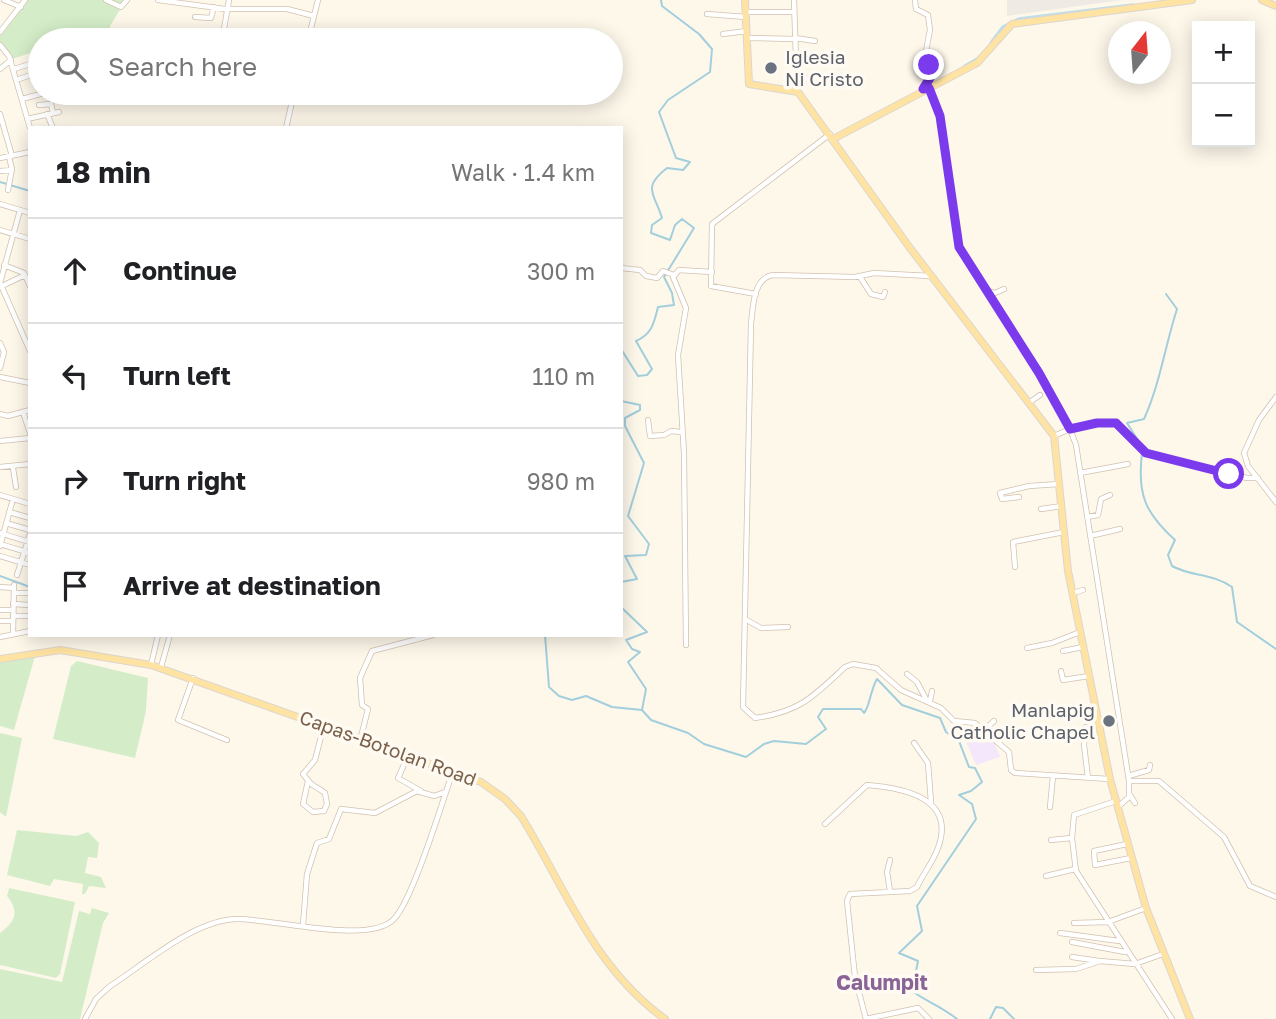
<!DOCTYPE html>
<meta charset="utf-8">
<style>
:root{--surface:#fff;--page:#f6f6f6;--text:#202124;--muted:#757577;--line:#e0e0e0}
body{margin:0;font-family:"Golos Text",sans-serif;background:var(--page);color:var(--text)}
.controls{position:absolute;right:21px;top:21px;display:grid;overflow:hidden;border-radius:0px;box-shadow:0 4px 18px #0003}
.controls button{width:63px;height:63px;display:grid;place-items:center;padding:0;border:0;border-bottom:2px solid var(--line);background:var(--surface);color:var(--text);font:35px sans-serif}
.compass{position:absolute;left:1108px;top:21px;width:63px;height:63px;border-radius:50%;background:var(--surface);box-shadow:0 4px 18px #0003;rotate:17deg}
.stop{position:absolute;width:21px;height:21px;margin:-16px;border:5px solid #7c3aed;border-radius:50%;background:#fff}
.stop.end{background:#7c3aed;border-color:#fff;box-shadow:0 2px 7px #0008}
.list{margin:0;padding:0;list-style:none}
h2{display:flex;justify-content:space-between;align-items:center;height:91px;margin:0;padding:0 28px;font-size:30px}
h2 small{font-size:23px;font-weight:400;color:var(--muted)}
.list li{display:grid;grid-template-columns:46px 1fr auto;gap:21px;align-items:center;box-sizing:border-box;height:105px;padding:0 28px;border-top:2px solid var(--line)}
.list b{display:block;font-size:26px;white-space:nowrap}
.list em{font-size:23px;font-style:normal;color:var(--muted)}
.icon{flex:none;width:38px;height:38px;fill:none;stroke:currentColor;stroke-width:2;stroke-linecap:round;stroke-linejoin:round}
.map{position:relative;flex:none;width:1276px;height:1019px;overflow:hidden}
.search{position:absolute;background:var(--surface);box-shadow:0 4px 18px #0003;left:28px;top:28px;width:595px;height:77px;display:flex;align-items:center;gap:18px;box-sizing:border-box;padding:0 24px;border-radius:38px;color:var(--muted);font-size:26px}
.panel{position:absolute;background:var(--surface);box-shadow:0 4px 18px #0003;left:28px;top:126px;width:595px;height:511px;border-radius:0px}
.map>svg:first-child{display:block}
.industrial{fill:#efeae3}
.education{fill:#f5e7fb}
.green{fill:#d4edc8}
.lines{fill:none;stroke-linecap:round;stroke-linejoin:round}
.stream{stroke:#a3cedc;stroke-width:2}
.canal{stroke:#bddfe9;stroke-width:3.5}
.minor-casing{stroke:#d2c1af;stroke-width:6}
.major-casing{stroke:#ddd6d0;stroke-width:8}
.minor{stroke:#fff;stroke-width:4.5}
.major{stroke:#fee3a2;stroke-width:6}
.route{stroke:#7c3aed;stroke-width:9}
.worship-dot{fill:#6b7280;stroke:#fffbf3;stroke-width:2.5}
.labels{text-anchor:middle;stroke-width:7;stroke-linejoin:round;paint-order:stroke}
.worship-label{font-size:19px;fill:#5b616d;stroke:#fffbf3;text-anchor:start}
.street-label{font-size:19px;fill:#7b604b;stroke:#fffbf3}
.neighbourhood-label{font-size:21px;font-weight:bold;fill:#8a6497;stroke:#fffbf3}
</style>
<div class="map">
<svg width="1276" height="1019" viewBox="0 0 1276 1019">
<rect width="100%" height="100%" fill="#fef8eb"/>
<!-- industrial -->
<path class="industrial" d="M1007,0H1122L1007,16Z"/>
<!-- education -->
<path class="education" d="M975,727L992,736L1000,757L976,765L965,739Z"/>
<!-- green -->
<path class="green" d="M27,0H126L110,26L112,40H40V50L12,59L0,43V35Z
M35,656L14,730L0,726V663Z
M77,661L148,678L146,711L135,758L53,739L71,666Z
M0,733L22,738L6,817L0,812Z
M17,830L76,836L88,832L99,843L97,858L88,857L85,873L101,877L106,888L89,886L85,894H82L83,884L54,879L50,886L7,875Z
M9,888L75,902L60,974L56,978L0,965V933C15,922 20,912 7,896Z
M92,908L109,913L103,923L80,1019H0V969L62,982L79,911L90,914Z"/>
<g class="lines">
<!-- stream -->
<path class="stream" d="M0,182L30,191
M621,349L638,376L647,375L652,369L636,341C652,334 654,323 658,307L674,305L672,293L664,277L694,228L682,219L675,225L670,240L651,233L652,225L662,218C655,194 641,188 667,168L683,170L690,162L676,158L659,112L668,100L710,72L712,49L699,34L662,6L661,0
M621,401L640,405V410L625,418V426L644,463L628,516L649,544L646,555L625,556L637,579L621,582
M1143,448L1127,423L1144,419C1160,384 1165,346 1177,309L1166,294
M1142,453C1137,494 1145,513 1175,540L1168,555L1172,566C1192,577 1212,573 1232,587L1237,622L1276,649
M0,576L30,587
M621,607L647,632L626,640L632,649L640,652L628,662L646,689L642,710L651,720L688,733L704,744L746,757L764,744L774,741L806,744L826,729L818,717L823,709H861L864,713C870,706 870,691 877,679L902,705L940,718L946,732L959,741L969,767L975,768L982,782L971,791L959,795L972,804L976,819L917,906L922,931L899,953L918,961L912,991C927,1002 941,1006 957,1019
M545,635L549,687L559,696L572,700L586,696L612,707L642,710
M990,1019L996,1007L1003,1008L1014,1019"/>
<!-- canal -->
<path class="canal" d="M991,43L1003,27L1019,19L1133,5
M965,66L979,58"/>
<!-- minor casing -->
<g class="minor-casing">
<path id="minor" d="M4,0L21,7
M106,0L121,7L127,0
M158,0L225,9H287L314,16
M794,0L797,91
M915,0L916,9L928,15L930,30L925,56L931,77L923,86L924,91
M746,12H794
M707,14L746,17
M195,17L211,18L214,7
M0,32L25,0
M723,34L747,31
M747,38L795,39
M795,38L815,41
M222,40L229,0
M308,40L318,0
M0,45L9,56L30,128
M0,69L11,60
M14,69L40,61
M796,79L818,78
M16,80L40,72
M929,88L940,116L959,247L1039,373L1070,429L1097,423H1116L1146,453L1247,478H1258
M22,99L44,93
M39,105L51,104L53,113
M0,114L12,156
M47,114L53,128
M27,119L59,112
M286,128L294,93
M0,158L30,152
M0,171L12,170
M8,190L12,169L9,157
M0,204L30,213
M20,210L0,283L30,351
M0,230L30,239
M4,265L24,273L30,286
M621,268L640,270L646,276L657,278L663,271L674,275
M930,276L874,273L855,277L773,275C753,278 753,307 751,324L743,707L755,718C800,712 814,696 845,667L853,664L876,668L901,690L941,708L954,721L975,723L1009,752L1011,770L1015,773L1109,779
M860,277L871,294L883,297L885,292
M2,286L25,275
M988,291L995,293L1004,289
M756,294L711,286L712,224L830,134
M0,343L4,352L0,368
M0,377L30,383
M1276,397L1259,420L1244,453L1248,466L1276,502
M1030,402L1040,395
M23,412L30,433
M0,414L8,416L30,410
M648,420L650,436L664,435L671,431L682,432
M1054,436L1070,429L1076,445L1129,781
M0,441L30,438
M0,467L30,464
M13,468L16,487
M1080,473L1128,464
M0,495L30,504
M1019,497L1002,499L1000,493L1029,486L1059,484
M1041,509L1062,506
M9,512L30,518
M1087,517L1098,515L1101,499L1110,495
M6,523L30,530
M0,533L29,542
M1090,536L1120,529
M0,544L30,553
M0,546L13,499
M0,556L30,565
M1015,567L1013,542L1064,532
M17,575L30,534
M0,587L14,588
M14,593H30
M1073,593L1083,590
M13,604L30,605
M0,610H13
M13,616H30
M745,619L761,628L788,627
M0,621H13
M13,634L14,585
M0,637L30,631
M686,645L684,453L678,355L686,308L673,277L679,270L712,272
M1027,648L1052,643L1080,632
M1063,651L1083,647
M151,665L158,635
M161,667L170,635
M1061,671L1063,680L1089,676
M907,674L917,682L926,699
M193,678L178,720L227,740
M930,701L932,691
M1086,727L1084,745L1088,778
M984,730L994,721
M361,737L368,709L362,705L360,678L372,651L433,635
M914,743L928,763L931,802
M408,756L398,778L421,791
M1128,776L1149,770L1150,765
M308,781L303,804L313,812L324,811L327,804L325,793C312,783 315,790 303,774L315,760L324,725
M1130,795L1135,803
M1116,801L1074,815L1072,838L1076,871L1172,1019
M1050,807L1053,776
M1118,807L1129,797V781H1159L1224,837L1250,886L1276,897
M825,824L867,785C906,788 956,799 938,848C933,862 923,874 917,887L910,891L850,894L847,901L855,977L866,1019L918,1008L929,1019
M1051,840L1072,838
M1127,844L1094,851L1095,865L1131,858
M890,860L887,872L890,891
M1046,876L1075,869
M1074,923L1108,922L1146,908
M303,925L307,874L317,843L329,839L341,809L375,813L417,791L434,796L445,792
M1060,933L1119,941
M1072,942L1125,952
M1072,957L1099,961
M1036,970L1076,969L1100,961L1135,964L1163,954
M85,1019L96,999L109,987C146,963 195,919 238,919C274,919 370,945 394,919C413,899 442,803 453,771"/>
</g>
<!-- major casing -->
<g class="major-casing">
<path id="major" d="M745,0L749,84L798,92L910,248L1054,436L1068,571L1110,779L1146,908L1190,1019
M1262,0L1276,6
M833,139L977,63L1012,24L1192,0
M0,659L60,650L151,665L481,782L505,799L521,816C566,889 593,967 665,1019"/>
</g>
<!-- minor -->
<use href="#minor" class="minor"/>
<!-- major -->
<use href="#major" class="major"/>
</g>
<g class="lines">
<!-- route -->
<path class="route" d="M929,65L930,78L923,89L929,88L940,116L959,247L1039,373L1070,429L1097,423H1116L1146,453L1229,474"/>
</g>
<!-- markers -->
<g class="worship-dot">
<circle cx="771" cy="68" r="7"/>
<circle cx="1109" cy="721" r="7"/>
</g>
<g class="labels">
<!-- worship labels -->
<g class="worship-label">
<text x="785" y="64">Iglesia<tspan x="785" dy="22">Ni Cristo</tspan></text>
<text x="1095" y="717" text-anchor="end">Manlapig<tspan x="1095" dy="22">Catholic Chapel</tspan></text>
</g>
<!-- street labels -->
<g class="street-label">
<text transform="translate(388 748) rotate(20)" y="7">Capas-Botolan Road</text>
</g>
<!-- neighbourhood labels -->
<g class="neighbourhood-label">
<text x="882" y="990">Calumpit</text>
</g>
</g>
</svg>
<div class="controls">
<button>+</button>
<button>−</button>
</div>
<svg class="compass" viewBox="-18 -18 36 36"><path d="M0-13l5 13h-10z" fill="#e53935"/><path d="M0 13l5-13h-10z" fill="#757577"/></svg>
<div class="stop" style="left:1229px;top:474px"></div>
<div class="stop end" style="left:929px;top:65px"></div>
<div class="search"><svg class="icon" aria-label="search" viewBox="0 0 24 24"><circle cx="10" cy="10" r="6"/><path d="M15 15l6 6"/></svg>Search here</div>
<section class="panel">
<h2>18 min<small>Walk · 1.4 km</small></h2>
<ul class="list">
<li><svg class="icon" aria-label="ahead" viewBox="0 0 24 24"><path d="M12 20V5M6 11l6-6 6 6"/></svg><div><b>Continue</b></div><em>300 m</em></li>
<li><svg class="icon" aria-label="left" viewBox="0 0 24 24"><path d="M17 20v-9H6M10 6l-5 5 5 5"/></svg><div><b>Turn left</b></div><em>110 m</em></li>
<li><svg class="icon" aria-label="right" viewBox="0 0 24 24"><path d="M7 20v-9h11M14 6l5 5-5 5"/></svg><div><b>Turn right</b></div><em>980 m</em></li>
<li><svg class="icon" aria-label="arrive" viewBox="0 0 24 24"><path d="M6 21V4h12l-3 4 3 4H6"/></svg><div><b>Arrive at destination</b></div></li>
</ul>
</section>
</div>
